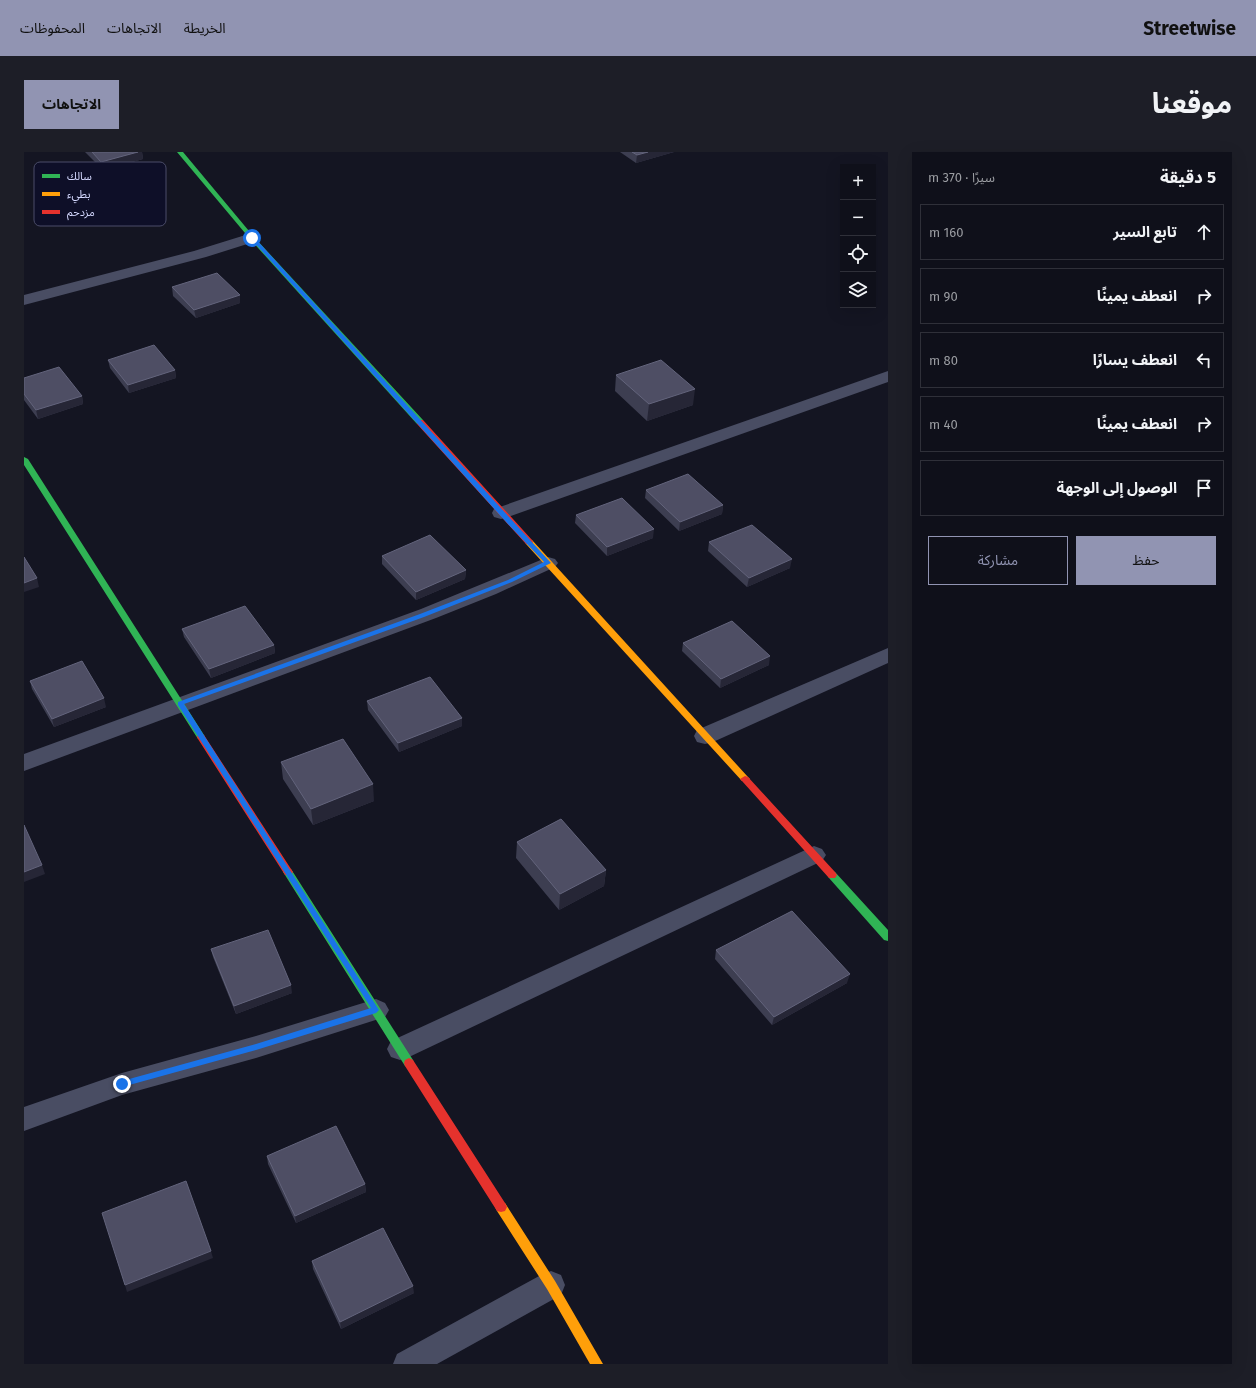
<!DOCTYPE html>
<html lang="ar">
<meta charset="utf-8">
<style>
:root{--surface:#0f101a;--page:#1d1e27;--text:#f1f3f6;--muted:#9b9da2;--line:#2f3039;--accent:#9194b2}
body{margin:0;font-family:"Fira Sans","Noto Sans Arabic",sans-serif;background:var(--page);color:var(--text);direction:rtl}
.controls{position:absolute;right:12px;top:12px;display:grid;overflow:hidden;border-radius:0px;box-shadow:0 4px 16px #0002}
.controls button{width:36px;height:36px;display:grid;place-items:center;padding:0;border:0;border-bottom:1px solid var(--line);background:var(--surface);color:var(--text);font:20px sans-serif}
.stop{position:absolute;width:12px;height:12px;margin:-9px;border:3px solid #1a73e8;border-radius:50%;background:#fff}
.stop.end{background:#1a73e8;border-color:#fff;box-shadow:0 1px 4px #0008}
.list{margin:0;padding:0;list-style:none}
h2{display:flex;justify-content:space-between;align-items:center;height:52px;margin:0;padding:0 16px;font-size:17px}
h2 small{font-size:13px;font-weight:400;color:var(--muted)}
.list li{display:grid;grid-template-columns:26px 1fr auto;gap:12px;align-items:center;box-sizing:border-box;height:56px;margin:0 8px 8px;padding:0 8px;border:1px solid var(--line);border-radius:0px}
.list b{display:block;font-size:15px;white-space:nowrap}
.list em{font-size:13px;font-style:normal;color:var(--muted)}
.actions{display:flex;gap:8px;padding:12px 16px}
.actions a{flex:1;padding:9px 0;border:1px solid var(--accent);border-radius:0px;text-align:center;font-size:14px;color:var(--accent)}
.actions .main{background:var(--accent);color:#111}
.icon{flex:none;width:22px;height:22px;fill:none;stroke:currentColor;stroke-width:2;stroke-linecap:round;stroke-linejoin:round}
.map{position:relative;flex:none;width:864px;height:1212px;overflow:hidden;direction:ltr;border-radius:0px}
header{display:flex;align-items:center;gap:24px;box-sizing:border-box;height:56px;padding:0 20px;background:var(--accent);color:#111}
header strong{font-size:19px}
nav{display:flex;gap:22px;margin-inline-start:auto;font-size:14px}
.intro{display:flex;align-items:center;justify-content:space-between;box-sizing:border-box;height:96px;padding:0 24px}
h1{margin:0;font-size:28px}
.button{padding:10px 18px;border-radius:0px;background:var(--accent);color:#111;font-size:14px;font-weight:700}
main{display:flex;gap:24px;padding:0 24px}
aside{flex:1;background:var(--surface);border-radius:0px;box-shadow:0 4px 16px #0002}
.map>svg:first-child{display:block}
.lines{fill:none;stroke-linecap:round;stroke-linejoin:round}
.street{fill:#494d63;fill-rule:evenodd}
.fast{fill:#30b455;fill-rule:evenodd}
.slow{fill:#ff9f0a;fill-rule:evenodd}
.jam{fill:#e5322d;fill-rule:evenodd}
.wall{fill:#3d3e51}
.shaded-wall{fill:#262636}
.building{fill:#4e4e64;stroke:#63647c}
.route{fill:#1a73e8}
.key{fill:#0e0f28;stroke:#4a4c68;stroke-width:1}
.key-label{font-size:11px;fill:#d5d9ff}
</style>
<header>
<strong>Streetwise</strong>
<nav><a>الخريطة</a><a>الاتجاهات</a><a>المحفوظات</a></nav>
</header>
<div class="intro"><h1>موقعنا</h1><a class="button">الاتجاهات</a></div>
<main>
<aside>
<h2>5 دقيقة<small>سيرًا · 370 m</small></h2>
<ul class="list">
<li><svg class="icon" aria-label="ahead" viewBox="0 0 24 24"><path d="M12 20V5M6 11l6-6 6 6"/></svg><div><b>تابع السير</b></div><em>160 m</em></li>
<li><svg class="icon" aria-label="right" viewBox="0 0 24 24"><path d="M7 20v-9h11M14 6l5 5-5 5"/></svg><div><b>انعطف يمينًا</b></div><em>90 m</em></li>
<li><svg class="icon" aria-label="left" viewBox="0 0 24 24"><path d="M17 20v-9H6M10 6l-5 5 5 5"/></svg><div><b>انعطف يسارًا</b></div><em>80 m</em></li>
<li><svg class="icon" aria-label="right" viewBox="0 0 24 24"><path d="M7 20v-9h11M14 6l5 5-5 5"/></svg><div><b>انعطف يمينًا</b></div><em>40 m</em></li>
<li><svg class="icon" aria-label="arrive" viewBox="0 0 24 24"><path d="M6 21V4h12l-3 4 3 4H6"/></svg><div><b>الوصول إلى الوجهة</b></div></li>
</ul>
<div class="actions"><a class="main">حفظ</a><a>مشاركة</a></div>
</aside>
<div class="map">
<svg width="864" height="1212" viewBox="0 0 864 1212">
<rect width="100%" height="100%" fill="#141522"/>
<g class="lines">
<!-- street -->
<path class="street" d="M228,81L233,83L236,86L233,89L182,105L0,153V143L170,99Z
M864,219V230L484,365L477,367L470,365L468,361L470,357Z
M524,405L531,407L534,411L531,415L472,442L412,466L0,619V602L397,457Z
M864,496V511L689,590L681,592L673,590L670,584L673,578Z
M790,694L798,697L802,703L798,709L385,905L376,908L367,905L363,897L367,889Z
M352,847L361,851L365,858L361,865L232,906L98,943L0,979V955L98,921L232,884Z
M527,1119L537,1123L541,1133L537,1143L413,1212H369L373,1202L517,1123Z"/>
<!-- fast -->
<path class="fast" d="M153,0H159L230,85L399,268V272H393L226,87Z
M0,305L4,307L180,583L181,585L180,587H174L0,313Z
M264,716L267,717L389,908L390,911L389,914L385,916L381,914L261,723L259,720L261,717Z
M808,719L811,720L864,778V789L860,788L805,726L803,723L805,720Z"/>
<!-- slow -->
<path class="slow" d="M505,387L508,388L724,625L726,627L724,629H718L502,392L501,390Z
M477,1050L481,1051L531,1129L579,1212H566L523,1137L473,1059L471,1055L473,1051Z"/>
<!-- jam -->
<path class="jam" d="M393,268H399L508,388L509,390L508,392H502L393,272Z
M177,582L180,583L267,717L269,720L267,723H261L174,587L173,585L174,583Z
M721,624L724,625L811,720L813,723L811,726H805L718,629L716,627Z
M385,906L389,908L481,1051L483,1055L481,1059L477,1060L473,1059L381,914L380,911L381,908Z"/>
</g>
<!-- wall -->
<path class="wall" d="M61,0H118L119,7L79,18Z
M596,0H650L612,11Z
M148,135L216,151L172,166L149,144Z
M84,208L151,218L152,226L105,241L86,216Z
M592,223L669,253L623,269L591,239Z
M0,226L58,244L59,252L14,267L0,248Z
M622,338L699,353L698,362L655,379L621,346Z
M552,363L629,386L583,404L551,371Z
M685,390L766,416L723,435L684,399Z
M358,404L442,418L441,427L392,448L358,412Z
M158,477L250,493L251,501L187,526L160,485Z
M659,491L745,513L696,536L658,499Z
M6,529L82,555L30,575L8,537Z
M343,549L438,566V574L375,600L344,558Z
M257,610L350,649L289,673L259,627Z
M493,690L582,718L580,734L535,758L492,706Z
M187,797L268,841L212,862L189,805Z
M692,798L823,831L748,873L691,807Z
M243,1004L341,1032L342,1040L272,1071L244,1012Z
M288,1109L390,1141L317,1177L289,1117Z"/>
<!-- shaded-wall -->
<path class="shaded-wall" d="M114,0H118L119,7L79,18L77,10Z
M624,0H650L612,11L613,3Z
M216,143V151L172,166L170,158Z
M151,218L152,226L105,241L104,233Z
M671,237L669,253L623,269L625,252Z
M58,244L59,252L14,267L12,258Z
M699,353L698,362L655,379L656,370Z
M630,377L629,386L583,404V395Z
M768,407L766,416L723,435L725,426Z
M442,418L441,427L392,448V440Z
M13,426L15,435L0,440V431Z
M250,493L251,501L187,526L185,517Z
M746,504L745,513L696,536L697,527Z
M80,546L82,555L30,575L28,567Z
M438,566V574L375,600L374,591Z
M349,632L350,649L289,673L287,657Z
M18,713L21,722L0,730V720Z
M582,718L580,734L535,758L536,742Z
M826,822L823,831L748,873L750,865Z
M267,833L268,841L212,862L210,854Z
M341,1032L342,1040L272,1071L271,1064Z
M187,1099L189,1106L103,1140L101,1133Z
M389,1134L390,1141L317,1177L316,1170Z"/>
<!-- building -->
<path class="building" d="M68,0H114L77,10Z
M608,0H624L613,3Z
M193,121L216,143L170,158L148,135Z
M130,193L151,218L104,233L84,208Z
M637,208L671,237L625,252L592,223Z
M35,215L58,244L12,258L0,242V226Z
M664,322L699,353L656,370L622,338Z
M598,346L630,377L583,395L552,363Z
M728,373L768,407L725,426L685,390Z
M406,383L442,418L392,440L358,404Z
M0,405L13,426L0,431Z
M221,454L250,493L185,517L158,477Z
M708,469L746,504L697,527L659,491Z
M58,509L80,546L28,567L6,529Z
M406,525L438,566L374,591L343,549Z
M319,587L349,632L287,657L257,610Z
M537,667L582,718L536,742L493,690Z
M0,673L18,713L0,720Z
M768,759L826,822L750,865L692,798Z
M244,778L267,833L210,854L187,797Z
M312,974L341,1032L271,1064L243,1004Z
M162,1029L187,1099L101,1133L78,1061Z
M359,1076L389,1134L316,1170L288,1109Z"/>
<!-- route -->
<path class="route" d="M227,85H230L527,411L488,430L400,465L160,552L355,858L352,861L232,898L98,935L94,932L98,929L232,892L347,856L154,553V550L396,462L484,428L520,410L483,371L227,87Z"/>
<!-- legend -->
<rect x="10" y="10" width="132" height="64" rx="6" class="key"/>
<rect x="18" y="22" width="18" height="4" fill="#30b455"/>
<rect x="18" y="40" width="18" height="4" fill="#ff9f0a"/>
<rect x="18" y="58" width="18" height="4" fill="#e5322d"/>
<g class="key-label">
<text x="43" y="28">سالك</text>
<text x="43" y="46">بطيء</text>
<text x="43" y="64">مزدحم</text>
</g>
</svg>
<div class="controls">
<button>+</button>
<button>−</button>
<button><svg class="icon" aria-label="locate" viewBox="0 0 24 24"><circle cx="12" cy="12" r="6"/><path d="M12 2v4M12 18v4M2 12h4M18 12h4"/></svg></button>
<button><svg class="icon" aria-label="layers" viewBox="0 0 24 24"><path d="M12 4l9 5-9 5-9-5zM3 14l9 5 9-5"/></svg></button>
</div>
<div class="stop" style="left:228px;top:86px"></div>
<div class="stop end" style="left:98px;top:932px"></div>
</div>
</main>
